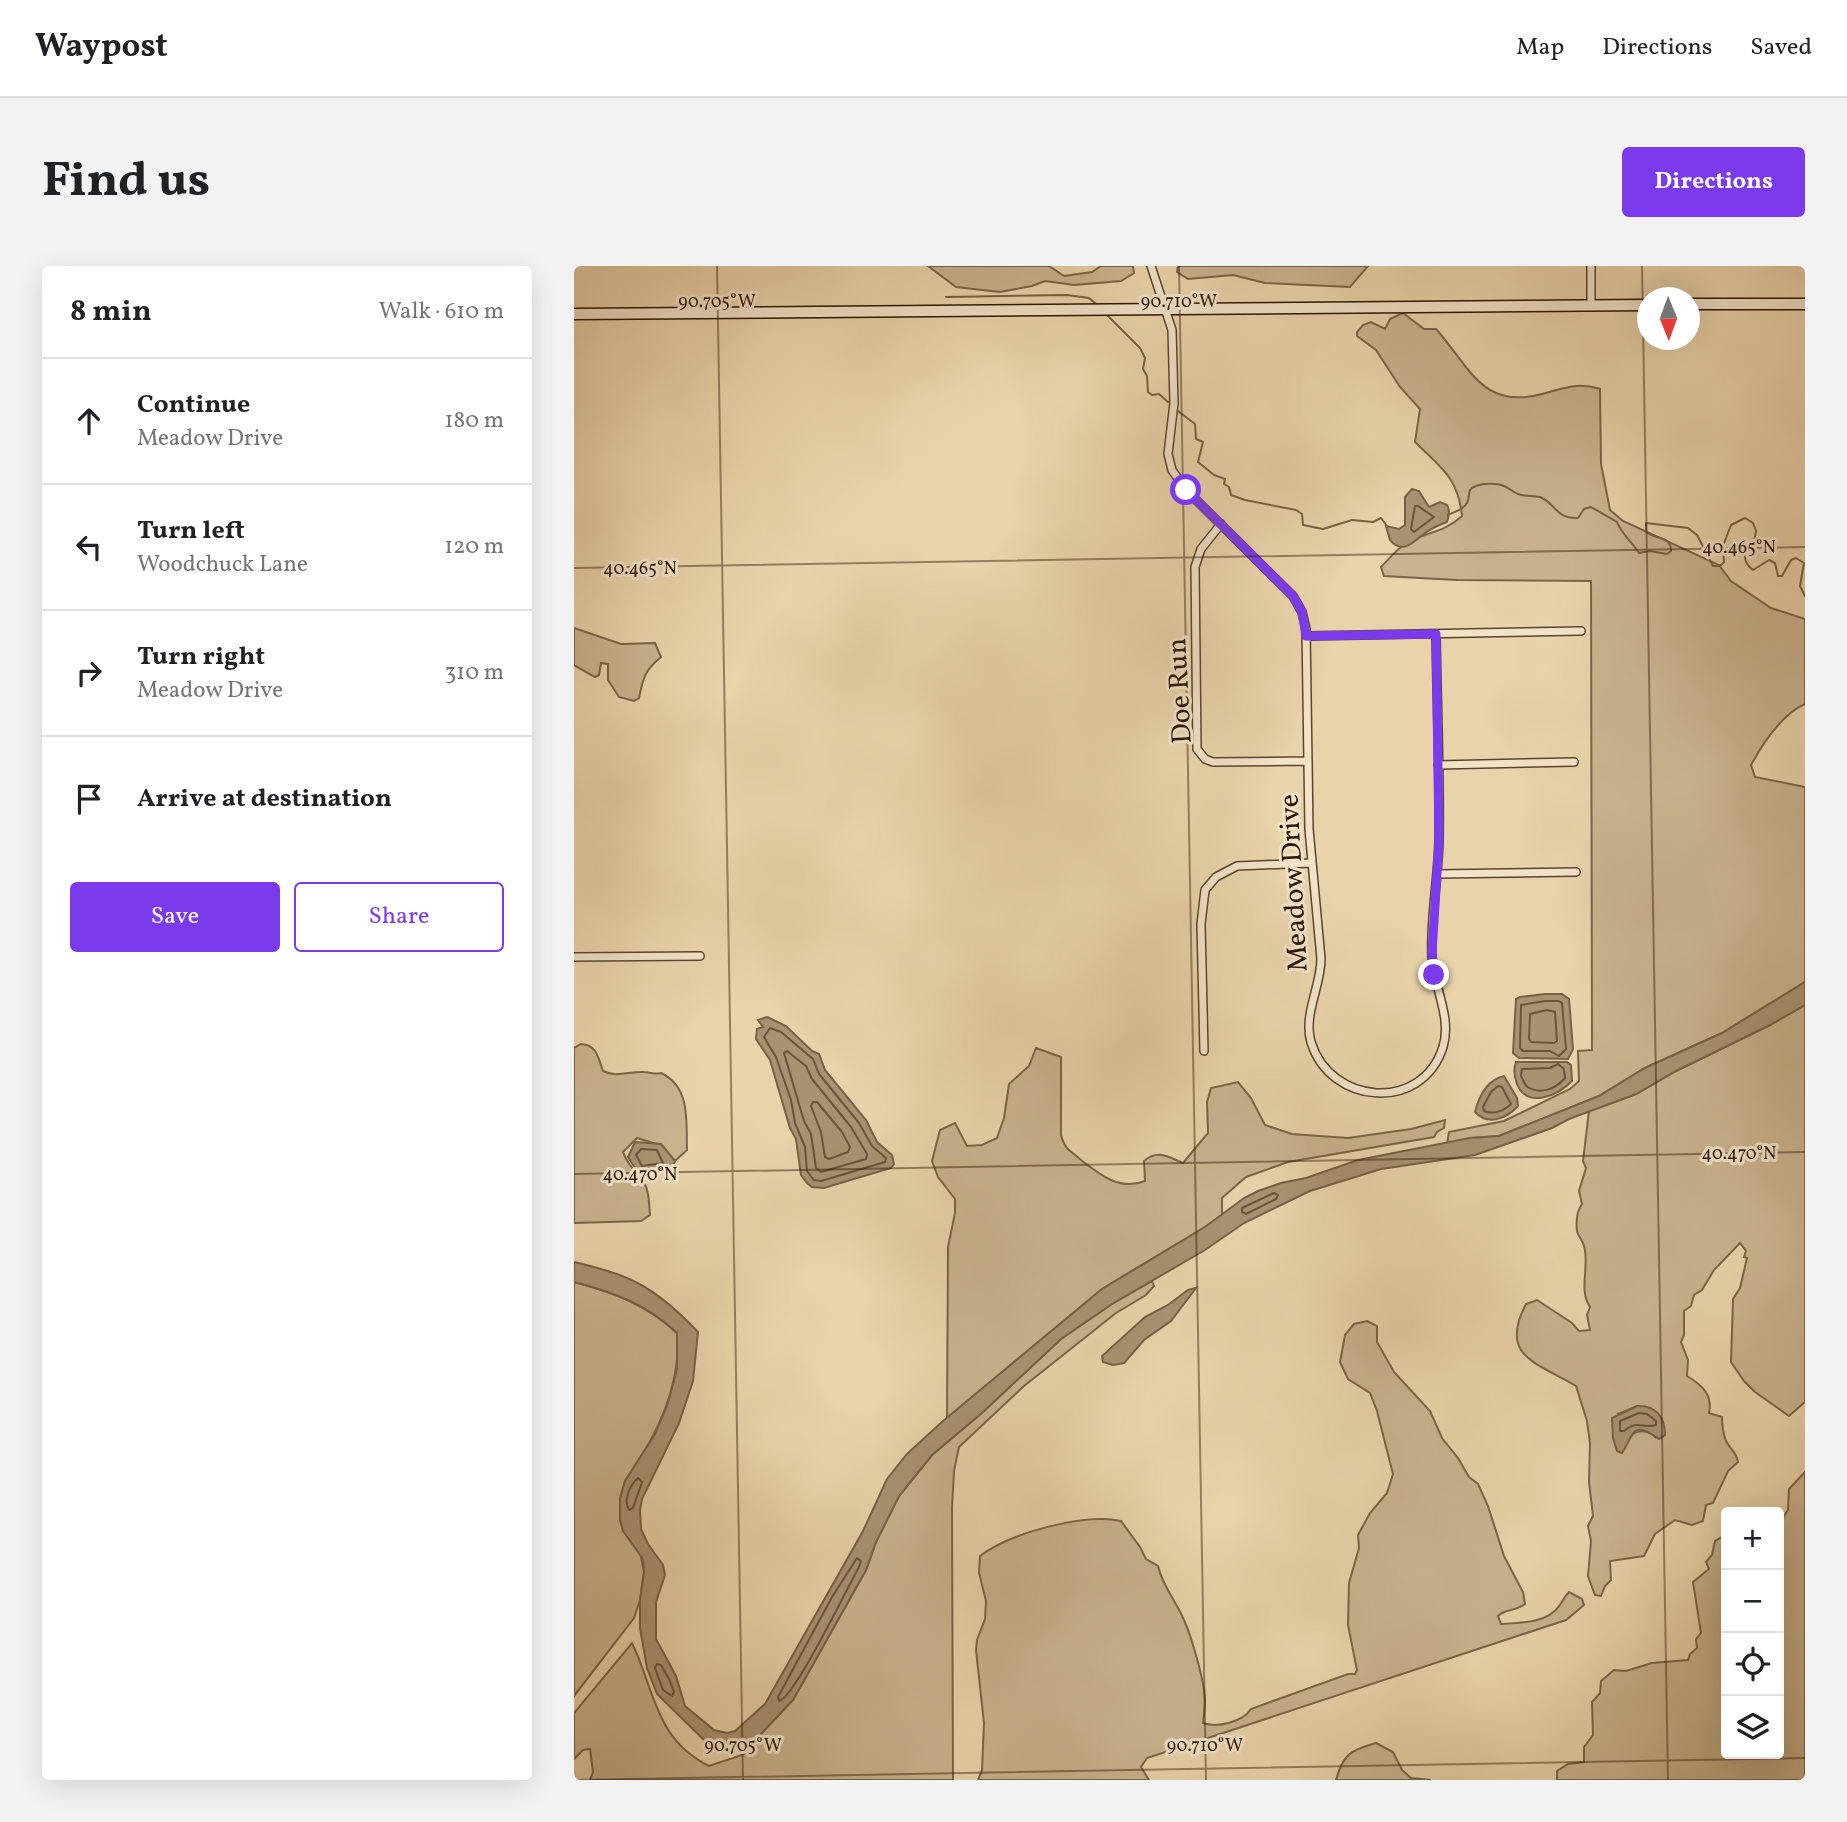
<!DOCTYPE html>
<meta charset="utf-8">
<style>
:root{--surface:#fff;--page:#f2f2f2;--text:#202124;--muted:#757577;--line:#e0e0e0;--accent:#7c3aed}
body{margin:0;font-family:Vollkorn,serif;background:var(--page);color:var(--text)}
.controls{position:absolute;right:21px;bottom:21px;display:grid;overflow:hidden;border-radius:7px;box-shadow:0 7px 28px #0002}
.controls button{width:63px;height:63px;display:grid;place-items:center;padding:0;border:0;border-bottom:2px solid var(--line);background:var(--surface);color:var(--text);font:35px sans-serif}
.compass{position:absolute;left:1063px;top:21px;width:63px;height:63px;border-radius:50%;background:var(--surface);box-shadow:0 7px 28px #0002;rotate:179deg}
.stop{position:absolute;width:21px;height:21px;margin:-16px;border:5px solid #7c3aed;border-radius:50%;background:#fff}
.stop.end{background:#7c3aed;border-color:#fff;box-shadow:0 2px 7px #0008}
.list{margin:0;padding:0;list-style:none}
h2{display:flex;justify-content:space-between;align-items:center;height:91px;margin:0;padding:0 28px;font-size:30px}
h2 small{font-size:23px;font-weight:400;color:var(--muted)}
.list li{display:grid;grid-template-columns:46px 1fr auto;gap:21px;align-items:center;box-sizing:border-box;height:126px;padding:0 28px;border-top:2px solid var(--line)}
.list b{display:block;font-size:26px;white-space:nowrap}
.list p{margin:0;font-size:23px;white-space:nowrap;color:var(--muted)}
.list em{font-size:23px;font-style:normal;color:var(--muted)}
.actions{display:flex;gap:14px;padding:21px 28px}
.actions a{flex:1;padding:16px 0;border:2px solid var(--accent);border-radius:7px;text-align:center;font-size:24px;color:var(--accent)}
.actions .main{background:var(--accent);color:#fff}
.icon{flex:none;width:38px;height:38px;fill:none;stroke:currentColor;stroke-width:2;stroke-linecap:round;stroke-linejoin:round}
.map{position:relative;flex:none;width:1231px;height:1514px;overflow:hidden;border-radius:7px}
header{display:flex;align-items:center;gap:42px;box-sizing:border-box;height:98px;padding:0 35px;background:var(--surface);border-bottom:2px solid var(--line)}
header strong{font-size:33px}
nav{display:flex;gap:38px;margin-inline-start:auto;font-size:24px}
.intro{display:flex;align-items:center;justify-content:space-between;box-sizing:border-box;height:168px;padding:0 42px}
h1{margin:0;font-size:49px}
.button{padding:18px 32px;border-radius:7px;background:var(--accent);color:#fff;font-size:24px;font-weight:700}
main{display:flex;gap:42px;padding:0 42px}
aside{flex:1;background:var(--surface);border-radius:7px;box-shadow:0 7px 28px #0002}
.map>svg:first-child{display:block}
.green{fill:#c9b38e;stroke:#7a6449;stroke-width:2;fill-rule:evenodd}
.water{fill:#a99272;stroke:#776046;stroke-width:2}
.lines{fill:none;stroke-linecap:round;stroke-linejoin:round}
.shore{stroke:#6a543b;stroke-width:2}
.stream{stroke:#776046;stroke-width:2}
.street-casing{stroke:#5b442e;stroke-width:10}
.secondary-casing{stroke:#2c1504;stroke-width:13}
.street{stroke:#f1e2c8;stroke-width:7}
.secondary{stroke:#f1e2c8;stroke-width:10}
.route{stroke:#7c3aed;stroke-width:9}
.ticks{fill:none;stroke:#2c1504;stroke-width:2;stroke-opacity:0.45}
.labels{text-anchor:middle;stroke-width:6;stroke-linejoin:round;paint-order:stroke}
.street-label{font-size:28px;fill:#2c1504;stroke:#f1e2c8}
.ticks-label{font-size:18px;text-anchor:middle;fill:#2c1504;stroke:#f1e2c8;stroke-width:6;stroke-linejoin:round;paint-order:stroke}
</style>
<header>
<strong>Waypost</strong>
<nav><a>Map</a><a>Directions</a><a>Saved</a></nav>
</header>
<div class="intro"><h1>Find us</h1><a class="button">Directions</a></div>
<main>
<aside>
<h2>8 min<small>Walk · 610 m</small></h2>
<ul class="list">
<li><svg class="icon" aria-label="ahead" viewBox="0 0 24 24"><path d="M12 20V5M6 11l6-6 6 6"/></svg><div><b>Continue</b><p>Meadow Drive</p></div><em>180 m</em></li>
<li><svg class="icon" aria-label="left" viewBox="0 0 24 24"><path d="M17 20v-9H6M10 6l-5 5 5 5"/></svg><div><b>Turn left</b><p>Woodchuck Lane</p></div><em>120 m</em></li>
<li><svg class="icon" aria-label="right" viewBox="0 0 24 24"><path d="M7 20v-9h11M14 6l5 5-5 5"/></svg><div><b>Turn right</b><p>Meadow Drive</p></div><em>310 m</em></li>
<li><svg class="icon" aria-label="arrive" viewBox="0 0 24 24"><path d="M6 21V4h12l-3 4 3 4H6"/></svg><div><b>Arrive at destination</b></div></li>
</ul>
<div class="actions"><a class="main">Save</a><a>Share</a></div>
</aside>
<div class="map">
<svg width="1231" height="1514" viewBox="0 0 1231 1514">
<rect width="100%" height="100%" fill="#e9d3aa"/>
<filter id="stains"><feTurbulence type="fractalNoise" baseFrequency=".00286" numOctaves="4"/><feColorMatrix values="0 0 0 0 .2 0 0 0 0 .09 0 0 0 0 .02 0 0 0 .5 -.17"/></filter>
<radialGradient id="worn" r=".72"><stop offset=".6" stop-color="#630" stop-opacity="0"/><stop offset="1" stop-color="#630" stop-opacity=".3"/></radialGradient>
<!-- green -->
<path class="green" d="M354,0H475L490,10L518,6L527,0H559L560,7L547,15L500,19L471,15L458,20L426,26L382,21Z
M604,0H794L776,21L691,17L659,9L614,13L603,6Z
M829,47L850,63H862C896,101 908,144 968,128C992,122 1001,116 1026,123L1027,198L1036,244L1049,255L1145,299L1157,315L1197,342L1231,353V438C1207,449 1189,477 1177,499L1181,511L1231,521V716L1148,767L1071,802L1025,830L925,870L897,872L873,878L875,866L930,855L996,823L1005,815L1004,785L1018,784L1017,315L883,314L810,310L807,301C815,293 823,283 832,277C851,266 870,267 888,250C884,211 867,202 841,176L846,143L826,121L802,84L783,70V66L789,59L797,56L811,63L816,53Z
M0,362L47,378L81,377L87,391C71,404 69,412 65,432L60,435L45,431L34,414V398L27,397L25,409L21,411L0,399Z
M1231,739V1136L1215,1150L1181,1126L1170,1115L1157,1096L1159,1033L1166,1022L1173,992L1170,991L1172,985L1166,977L1140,1004L1128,1024L1120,1029L1117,1040L1110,1045V1069L1107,1076L1114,1094L1113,1110C1128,1119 1139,1129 1135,1147L1148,1151C1148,1160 1149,1167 1152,1175C1156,1183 1163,1187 1164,1196L1154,1205L1139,1237L1132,1239L1129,1255L1118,1259L1101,1254L1081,1268L1070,1290L1036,1295L1037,1314L1031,1320L1027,1330L1021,1329L1014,1310L1017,1275L1014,1260L1019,1250L1015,1216L1016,1177L1013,1155L1002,1120C964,1097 924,1091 952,1038L963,1034L998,1057L1005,1065L1016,1064L1013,1049L1016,1041C1004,1023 1016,1000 1010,980C1009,975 1004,970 1003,965C1002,956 1003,945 1008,938L1005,925L1012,902L1009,895L1015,845L1062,828L1102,805L1196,759ZM1063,1140L1082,1172C1074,1163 1061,1163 1054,1173L1044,1148Z
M7,778C23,779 24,791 29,805C43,812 55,805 70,806C77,806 80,809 87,807C117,821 112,856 113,884L102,894H98L89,880L63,872L49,886C54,898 57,901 66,910C75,920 75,936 76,949L67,955L0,957V782Z
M462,782L487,791V869C491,884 496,884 507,894C526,909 546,925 571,915L570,895C584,883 594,891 609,897L634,867L633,836L637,822L664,816L677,832L691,859L718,868L774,872L837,863L871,854L870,862L863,866L860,871L714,896L672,911L648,932V949L631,961L528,1023L373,1152L374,981L381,947V933L364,911L358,895L366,864L381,857L393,880L408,879L423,872L430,852L435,818L455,800Z
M578,1015L580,1020L572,1029L542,1047L450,1120L385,1181L380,1205L378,1242L379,1514H16L19,1506L16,1483L9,1484L0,1493V1447L58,1377C81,1425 81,1473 135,1500L171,1488L183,1472L219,1434L292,1304L302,1276L325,1230L358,1189L409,1146L487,1073L538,1038Z
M0,1016C40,1027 72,1038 103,1067C108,1121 82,1172 51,1215L66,1286L70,1306L66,1334L60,1352L0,1430Z
M793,1055L803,1060V1076L820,1106L856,1145L868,1172L884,1192L895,1211L904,1218L914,1240L930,1290L949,1326L951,1338C941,1346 932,1342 924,1350L927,1358C945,1357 974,1357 985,1340C989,1335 990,1331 995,1326L1008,1333L1010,1339L992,1354L573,1492L567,1501L575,1514H404L408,1504L410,1457L402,1384L403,1374L411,1353L412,1335L405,1307L406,1290C436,1267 510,1247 547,1255L566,1281L572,1293L584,1300C588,1319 602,1335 610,1354C618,1372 631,1417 631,1435C631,1442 630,1450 629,1457C643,1462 669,1456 677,1443L774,1408H781L783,1404L774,1359L775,1317L785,1282L784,1269L796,1247L813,1227L819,1208L803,1145L796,1127L774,1113L766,1096L771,1069L780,1058Z
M1231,1206V1514H983V1505L994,1498L1010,1496V1481L1019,1469L1018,1436L1026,1427L1027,1415L1040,1404L1052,1405L1078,1397L1114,1394L1116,1388L1123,1382L1122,1373L1127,1367L1119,1316L1135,1303L1132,1296L1138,1289L1141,1275L1148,1271L1152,1272V1488H1205V1258L1214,1244L1215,1223Z
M802,1477L819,1486L828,1504L837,1512L857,1514H762C769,1488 777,1484 802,1477Z"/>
<!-- water -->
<path class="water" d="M838,223L845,225L855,241L866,236L873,239C876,244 875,250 873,256C865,259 858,262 851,267C840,276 828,289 816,274L812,260L825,263L831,259V231Z
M1231,716V739L1196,759L1102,805L1062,828L995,853L978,862L901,889L807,903L736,925L670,957L631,984L538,1038L487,1073L409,1146L358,1189L325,1230L302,1276L292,1304L219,1434L183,1472L162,1483L143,1482L131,1475L83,1428L73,1402L66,1362V1334L70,1306L69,1293L49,1265L46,1254V1232L51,1215L81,1168L94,1137L103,1103V1067C74,1039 39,1026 0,1016V996C16,1000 33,1004 48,1010C78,1021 103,1044 124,1066L119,1115L105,1157L68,1233L66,1244L67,1263L74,1278L89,1299L91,1309L82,1336V1373L102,1410L111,1440L140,1464L153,1467L161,1465L191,1438L289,1265L313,1213L333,1188L369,1155L528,1023L631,961L670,932L684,925L707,917L732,912L784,894L896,872L925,870L1025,830L1071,802L1148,767Z
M971,728H988L995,733L999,783L994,793L945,792L939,787L942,733L946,731Z
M193,751L212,760L238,785L245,788L251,804L292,854L303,876L318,889L320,898L317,902L250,922L238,921L233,917L227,909L222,873L216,862L196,794L182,773L183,763L189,761L184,754Z
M942,796H993L997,799L998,815C984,830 953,843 943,818C940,810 939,804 942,796Z
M930,810L943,832L944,840C932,853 914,860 901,846C905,830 913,814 930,810Z
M61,876L87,878L101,895L100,898L90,905L65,908L54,891Z
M622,1022L597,1055L570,1074L550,1097L539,1099L529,1096L528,1090L571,1051L594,1039L614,1024Z
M1063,1140C1082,1139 1091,1151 1091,1169L1085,1173C1057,1153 1060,1169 1048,1187L1043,1185L1039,1172L1038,1152Z"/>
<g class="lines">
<!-- shore -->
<path class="shore" d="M841,240H844L860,251L840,266L837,263Z
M971,735H985L988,737L992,783L985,790L976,785H949L946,782L947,739Z
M973,744L981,746L983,775L980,777L957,776L955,773L956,748Z
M196,762L207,766L239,793L245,808L285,857L298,880L312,892L311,896L247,915L240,914L233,905L231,881L221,857L217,834L202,791L190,771Z
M213,785L232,800L238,813L277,861L293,888L292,893L247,906L242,902L237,868L230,855L210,787Z
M984,798L990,803L991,812C981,824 965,829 952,820L947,810L948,803L976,802Z
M924,820L928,821L937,838C930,845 919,849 910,845L909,841L917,826Z
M239,836H243L268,866L276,881L274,886L255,893L251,891L247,866L237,840Z
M67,883L83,884L89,897L68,900L62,889Z
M700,927L704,929L702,933L672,948L668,946V942Z
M1065,1147L1073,1148L1082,1155V1159C1068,1163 1064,1153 1050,1165H1046V1155Z
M64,1212L68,1216L59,1242L55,1244C49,1234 56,1219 64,1212Z
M283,1292L287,1295L285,1301C273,1322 221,1431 205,1435L204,1431L258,1331Z
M83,1398L87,1399L95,1413L100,1426L98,1430L89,1424L81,1402Z"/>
<!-- stream -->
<path class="stream" d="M372,31L493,29L515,32L522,38
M533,49L566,82L571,92L569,103L573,110L574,126L578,129L585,128L594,136
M604,145L621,158L622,173L629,176L624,196L640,209L651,213L650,218L655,221L657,229L671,234L722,244L728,248L729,259L749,263L778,254L799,256L807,252L813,260
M874,249C880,246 889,244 893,237C897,229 892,223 902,220C909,217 923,217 930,220C935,222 939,226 944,228C951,231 960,229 966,231C983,238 981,253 1004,252L1010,243L1017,241L1043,256C1048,269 1056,273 1065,287L1076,285L1093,288L1097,285C1097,269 1082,274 1072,266V257L1114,262L1123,269L1139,300H1146L1150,296L1149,280L1157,259L1171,252L1179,257L1182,265L1180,276C1168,283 1168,296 1179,304L1195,294L1201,297L1204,310H1208L1217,294L1222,292L1230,297L1226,320L1231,330"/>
<!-- street casing -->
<g class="street-casing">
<path id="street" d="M577,0L598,64L600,137L594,188L598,204L612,224L719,330L728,346L732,363L735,563L747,693C747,720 729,749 737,776C756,839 848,847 869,781C878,751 860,722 858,692C856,654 864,614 865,575C866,506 863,437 862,368
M1017,39V0
M647,258L627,283L621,301L623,483L631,493L639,496L734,495
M732,370L1007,365
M864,499L1000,496
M863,608L1002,606
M0,691L126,690
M630,785L627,658L631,624L642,611L663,600L737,597"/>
</g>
<!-- secondary casing -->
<g class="secondary-casing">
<path id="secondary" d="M1115,38H1231
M0,48L1073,39"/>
</g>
<!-- street -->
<use href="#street" class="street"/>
<!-- secondary -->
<use href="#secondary" class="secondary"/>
</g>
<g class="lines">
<!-- route -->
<path class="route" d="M612,224L719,330L728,346L732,370L862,368L865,575L858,687L860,709"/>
</g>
<!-- ticks -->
<path class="ticks" d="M143,0L169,1514M605,0L632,1514M1068,0L1094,1514M0,302L1231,281M0,908L1231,886M0,1514L1231,1492"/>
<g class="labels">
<!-- street labels -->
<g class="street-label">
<text transform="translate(604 425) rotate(-93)" y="10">Doe Run</text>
<text transform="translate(718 617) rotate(-93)" y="10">Meadow Drive</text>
</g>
</g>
<g class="ticks-label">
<text x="143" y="41">90.705°W</text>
<text x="605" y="41">90.710°W</text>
<text x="1165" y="287">40.465°N</text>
<text x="66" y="308">40.465°N</text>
<text x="1165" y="893">40.470°N</text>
<text x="66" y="914">40.470°N</text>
<text x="169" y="1485">90.705°W</text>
<text x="631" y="1485">90.710°W</text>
</g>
<rect width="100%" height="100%" filter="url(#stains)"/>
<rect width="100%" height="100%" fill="url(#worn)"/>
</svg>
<div class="controls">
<button>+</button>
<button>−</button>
<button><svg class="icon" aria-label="locate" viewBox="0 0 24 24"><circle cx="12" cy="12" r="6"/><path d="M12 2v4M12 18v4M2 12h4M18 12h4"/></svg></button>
<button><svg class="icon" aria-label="layers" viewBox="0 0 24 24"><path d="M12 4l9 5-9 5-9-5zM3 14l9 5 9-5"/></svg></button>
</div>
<svg class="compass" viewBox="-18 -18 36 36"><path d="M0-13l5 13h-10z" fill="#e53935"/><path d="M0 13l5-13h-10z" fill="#757577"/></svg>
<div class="stop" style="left:612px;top:224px"></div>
<div class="stop end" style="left:860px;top:709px"></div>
</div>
</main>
